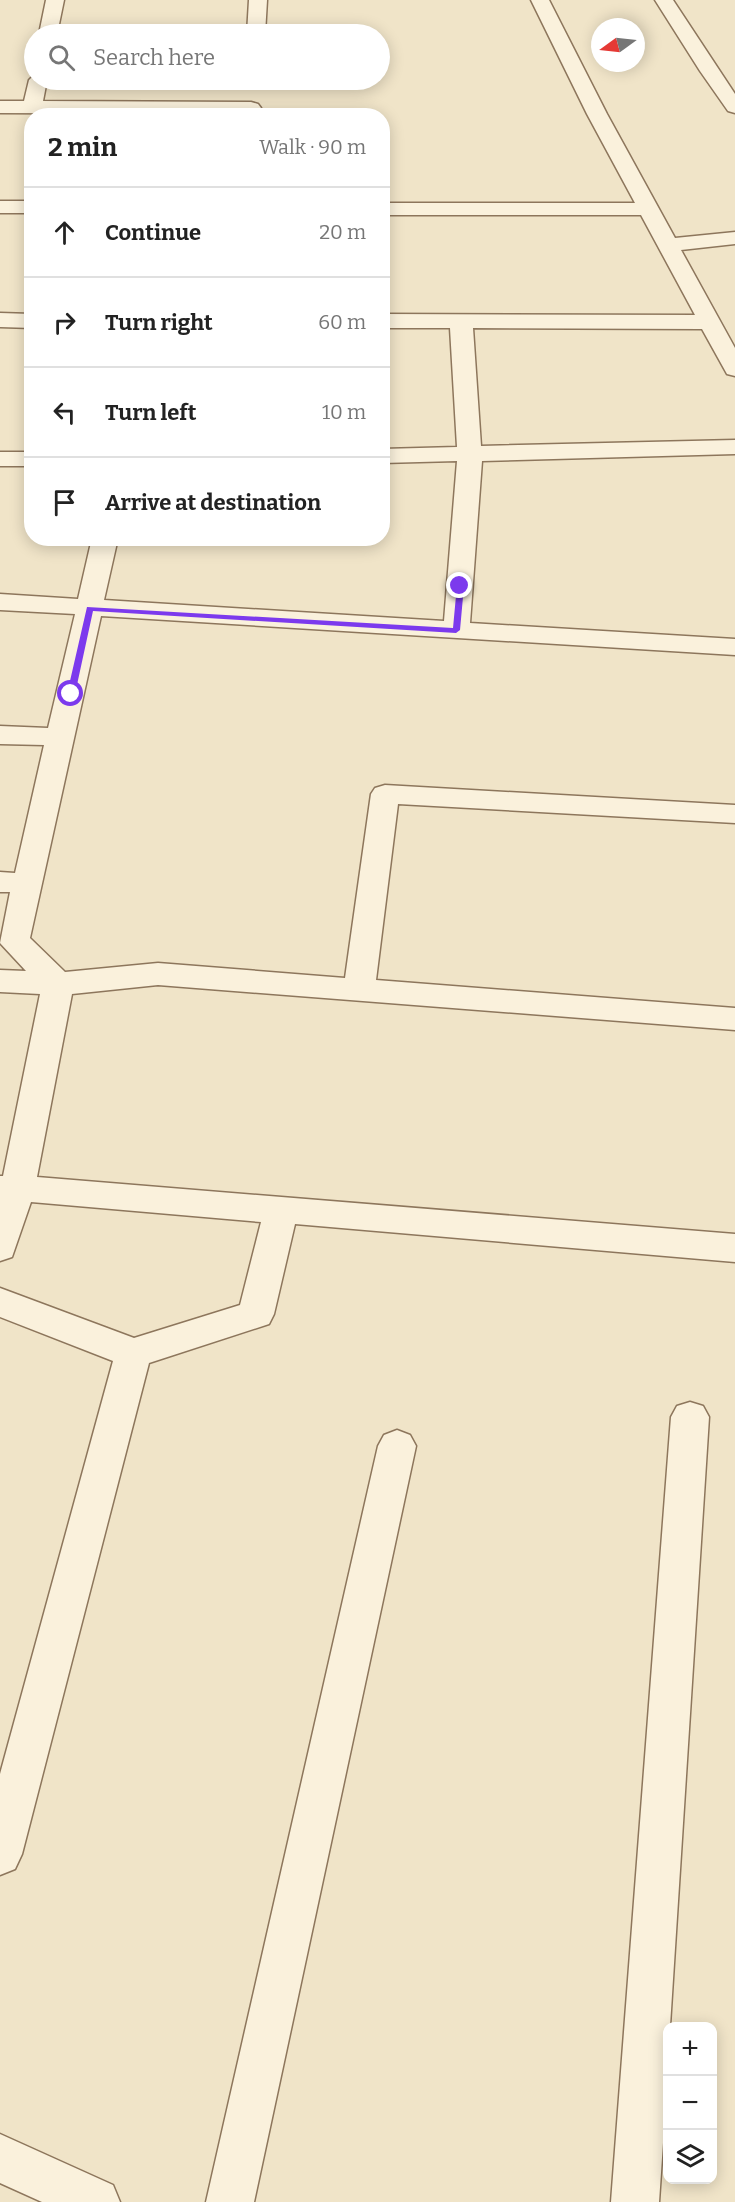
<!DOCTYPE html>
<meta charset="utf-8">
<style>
:root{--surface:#fff;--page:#f2f2f2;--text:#222;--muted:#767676;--line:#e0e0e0}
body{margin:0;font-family:Bitter,serif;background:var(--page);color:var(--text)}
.controls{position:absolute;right:18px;bottom:18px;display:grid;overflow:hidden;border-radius:12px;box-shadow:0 3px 15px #0003}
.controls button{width:54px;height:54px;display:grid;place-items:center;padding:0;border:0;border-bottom:2px solid var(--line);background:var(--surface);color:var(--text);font:30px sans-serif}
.compass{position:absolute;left:591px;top:18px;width:54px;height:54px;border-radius:50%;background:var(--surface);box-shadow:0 3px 15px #0003;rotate:255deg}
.stop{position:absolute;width:18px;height:18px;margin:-14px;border:4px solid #7c3aed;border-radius:50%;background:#fff}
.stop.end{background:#7c3aed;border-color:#fff;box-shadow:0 2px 6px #0008}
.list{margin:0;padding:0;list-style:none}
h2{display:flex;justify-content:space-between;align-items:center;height:78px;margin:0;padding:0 24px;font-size:26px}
h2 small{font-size:20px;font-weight:400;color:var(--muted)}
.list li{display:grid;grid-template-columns:39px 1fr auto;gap:18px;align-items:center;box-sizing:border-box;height:90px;padding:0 24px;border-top:2px solid var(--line)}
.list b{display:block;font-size:22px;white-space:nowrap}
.list em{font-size:20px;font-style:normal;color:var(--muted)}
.icon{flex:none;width:33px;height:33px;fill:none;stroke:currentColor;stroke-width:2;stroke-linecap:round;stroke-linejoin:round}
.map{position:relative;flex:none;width:735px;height:2202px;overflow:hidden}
.search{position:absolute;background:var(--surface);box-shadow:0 3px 15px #0003;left:24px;top:24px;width:366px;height:66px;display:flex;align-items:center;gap:15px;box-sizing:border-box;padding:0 21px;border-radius:33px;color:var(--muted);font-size:22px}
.panel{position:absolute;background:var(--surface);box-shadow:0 3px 15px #0003;left:24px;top:108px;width:366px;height:438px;border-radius:24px}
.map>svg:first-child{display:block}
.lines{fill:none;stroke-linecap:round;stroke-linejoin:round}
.minor-casing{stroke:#8d765c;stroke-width:3}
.minor{fill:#faf1dc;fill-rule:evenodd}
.route{fill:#7c3aed}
</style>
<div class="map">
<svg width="735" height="2202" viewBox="0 0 735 2202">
<rect width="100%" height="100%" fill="#f0e4c8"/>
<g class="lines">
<!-- minor casing -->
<g class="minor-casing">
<path id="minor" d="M46,0H64L57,34H39Z
M249,0H267L265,34H247Z
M531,0H549L607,114L675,238L735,232V244L681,250L735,348V376L727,374L702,329L473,328L481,446L735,440V454L482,461L470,623L735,639V655L101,616L30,938L65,972L158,963L345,978L371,794L375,788L385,785L735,805V823L398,804L376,980L735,1008V1030L158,985L72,994L37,1177L735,1234V1262L295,1224L274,1314L269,1324L149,1363L22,1854L15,1869L0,1875V1774L113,1361L0,1317V1288L134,1338L240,1305L261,1222L31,1202L12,1257L0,1261V1176H3L40,994L0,992V970L26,971L0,943L10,892H0V872L15,873L44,745L0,744V726L48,728L75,614L0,610V594L78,599L92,538H118L104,600L444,621L457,461L382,463V449L457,447L450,328H382V314L695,315L641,215H382V203H635L587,114Z
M655,0H673L735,94V113L728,111L700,71Z
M34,75V80H47L43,101L251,102L258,104L261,108L258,112L251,114L0,113V101H24L29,80Z
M0,201H32V213H0Z
M0,313L32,314V328L0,327Z
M0,452H32V466H0Z
M690,1402L703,1406L709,1417L670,2026H668V2069L659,2202H611L671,1417L677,1406Z
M397,1430L410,1435L416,1446L254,2202H206L378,1446L384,1435Z
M0,2134L113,2185L120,2202H42L0,2183Z"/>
</g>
<!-- minor -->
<use href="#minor" class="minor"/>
</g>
<!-- route -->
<path class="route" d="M457,585L464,586L460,630L456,633L93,611L75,694L71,697L67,694L87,607L453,628Z"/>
</svg>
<div class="controls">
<button>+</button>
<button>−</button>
<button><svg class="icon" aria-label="layers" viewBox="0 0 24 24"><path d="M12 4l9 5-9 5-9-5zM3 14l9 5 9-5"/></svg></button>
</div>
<svg class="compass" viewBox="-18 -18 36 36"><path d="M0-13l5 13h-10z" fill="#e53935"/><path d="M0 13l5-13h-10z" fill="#767676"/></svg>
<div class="stop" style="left:71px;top:694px"></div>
<div class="stop end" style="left:460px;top:586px"></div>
<div class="search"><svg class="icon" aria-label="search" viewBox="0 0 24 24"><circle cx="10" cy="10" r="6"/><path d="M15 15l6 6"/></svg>Search here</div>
<section class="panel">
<h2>2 min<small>Walk · 90 m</small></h2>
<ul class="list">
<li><svg class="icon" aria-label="ahead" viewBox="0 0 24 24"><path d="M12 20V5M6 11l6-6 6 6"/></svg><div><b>Continue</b></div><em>20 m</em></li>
<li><svg class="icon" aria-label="right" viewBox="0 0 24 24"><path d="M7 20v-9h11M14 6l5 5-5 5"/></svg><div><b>Turn right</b></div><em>60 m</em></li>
<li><svg class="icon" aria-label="left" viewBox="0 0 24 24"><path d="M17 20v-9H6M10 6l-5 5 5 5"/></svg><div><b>Turn left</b></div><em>10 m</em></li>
<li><svg class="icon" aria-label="arrive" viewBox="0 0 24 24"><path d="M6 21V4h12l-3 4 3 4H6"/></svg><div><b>Arrive at destination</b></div></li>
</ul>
</section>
</div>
